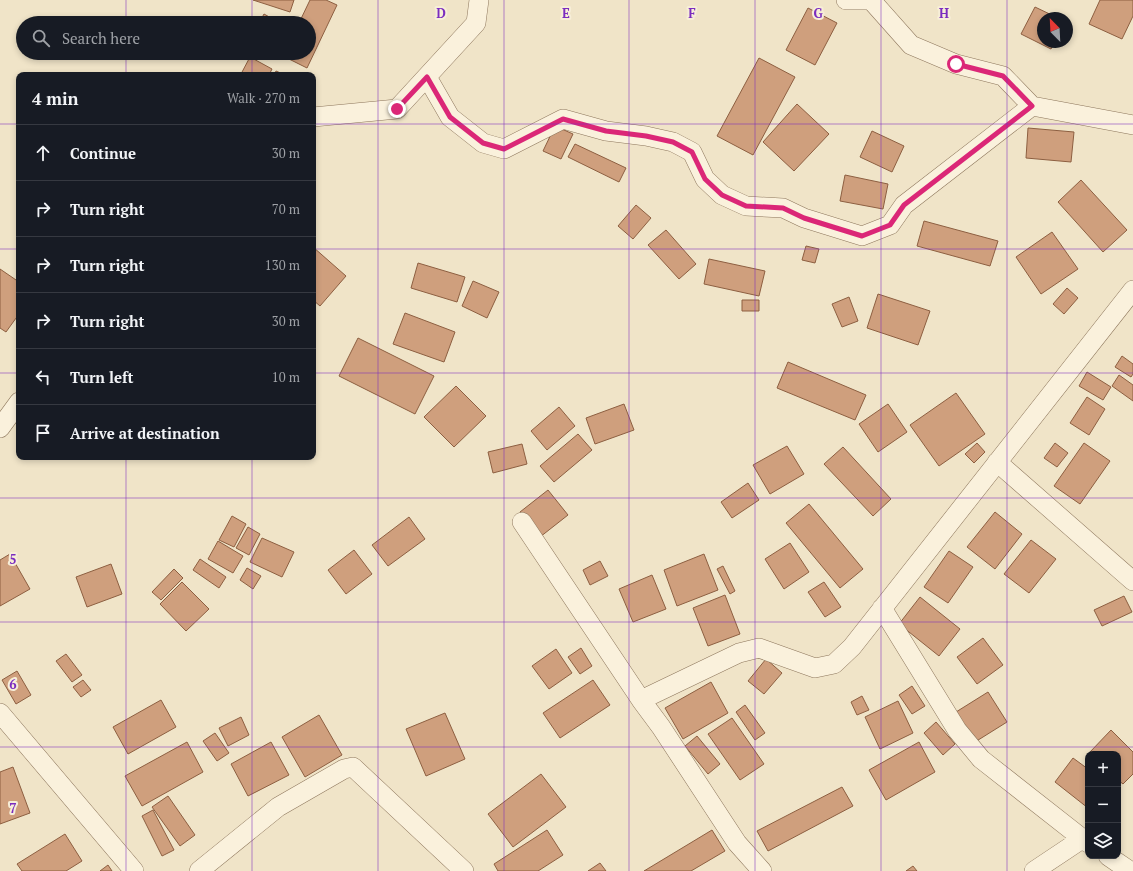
<!DOCTYPE html>
<meta charset="utf-8">
<style>
:root{--surface:#171b24;--page:#20242c;--text:#f1f3f6;--muted:#9ea1a6;--line:#363941}
body{margin:0;font-family:"PT Serif",serif;background:var(--page);color:var(--text)}
.controls{position:absolute;right:12px;bottom:12px;display:grid;overflow:hidden;border-radius:8px;box-shadow:0 2px 6px #0003}
.controls button{width:36px;height:36px;display:grid;place-items:center;padding:0;border:0;border-bottom:1px solid var(--line);background:var(--surface);color:var(--text);font:20px sans-serif}
.compass{position:absolute;left:1037px;top:12px;width:36px;height:36px;border-radius:50%;background:var(--surface);box-shadow:0 2px 6px #0003;rotate:336deg}
.stop{position:absolute;width:12px;height:12px;margin:-9px;border:3px solid #db2777;border-radius:50%;background:#fff}
.stop.end{background:#db2777;border-color:#fff;box-shadow:0 1px 4px #0008}
.list{margin:0;padding:0;list-style:none}
h2{display:flex;justify-content:space-between;align-items:center;height:52px;margin:0;padding:0 16px;font-size:17px}
h2 small{font-size:13px;font-weight:400;color:var(--muted)}
.list li{display:grid;grid-template-columns:26px 1fr auto;gap:12px;align-items:center;box-sizing:border-box;height:56px;padding:0 16px;border-top:1px solid var(--line)}
.list b{display:block;font-size:15px;white-space:nowrap}
.list em{font-size:13px;font-style:normal;color:var(--muted)}
.icon{flex:none;width:22px;height:22px;fill:none;stroke:currentColor;stroke-width:2;stroke-linecap:round;stroke-linejoin:round}
.map{position:relative;flex:none;width:1133px;height:871px;overflow:hidden}
.search{position:absolute;background:var(--surface);box-shadow:0 2px 6px #0003;left:16px;top:16px;width:300px;height:44px;display:flex;align-items:center;gap:10px;box-sizing:border-box;padding:0 14px;border-radius:22px;color:var(--muted);font-size:15px}
.panel{position:absolute;background:var(--surface);box-shadow:0 2px 6px #0003;left:16px;top:72px;width:300px;height:388px;border-radius:8px}
.map>svg:first-child{display:block}
.building{fill:#cf9f7d;stroke:#8d5f41}
.lines{fill:none;stroke-linecap:round;stroke-linejoin:round}
.minor-casing{stroke:#8d765c;stroke-width:20}
.minor{stroke:#faf1dc;stroke-width:19}
.route{stroke:#db2777;stroke-width:5}
.grid{fill:none;stroke:#7b2cbf;stroke-width:1;stroke-opacity:0.55}
.grid-label{font-size:13px;text-anchor:middle;font-weight:bold;fill:#7b2cbf;stroke:#f7eed8;stroke-width:4;stroke-linejoin:round;paint-order:stroke}
</style>
<div class="map">
<svg width="1133" height="871" viewBox="0 0 1133 871">
<rect width="100%" height="100%" fill="#f0e4c8"/>
<!-- building -->
<path class="building" d="M253,0H294L290,12Z
M310,0H326L337,5L307,68L283,56L284,53H309V23H299Z
M1100,0H1133V16L1122,39L1089,24Z
M1035,7L1058,18H1043V42H1055L1051,49L1021,34Z
M808,8L837,23L815,65L786,50Z
M264,14L280,23H259Z
M259,53H271L268,58Z
M250,57L272,69L269,75L241,74Z
M759,58L795,77L753,155L717,136Z
M276,71L285,75H274Z
M797,104L829,134L794,171L763,142Z
M555,126L573,134L561,159L543,151Z
M1028,128L1074,132L1071,162L1026,158Z
M872,131L904,146L892,172L860,157Z
M575,144L626,168L619,182L568,157Z
M845,175L888,184L883,209L840,201Z
M1081,180L1127,230L1103,252L1058,202Z
M636,205L651,218L633,239L618,226Z
M924,221L998,241L990,266L917,246Z
M666,230L696,264L679,279L648,245Z
M1052,232L1078,269L1041,294L1016,257Z
M806,246L819,249L815,263L802,260Z
M313,247L346,276L320,306L313,300Z
M709,259L765,271L759,296L704,284Z
M418,263L465,277L457,302L411,288Z
M0,269L19,282V314L6,332L0,328Z
M473,281L499,292L487,318L462,306Z
M1067,288L1078,298L1064,314L1053,304Z
M878,294L930,311L918,345L867,328Z
M849,297L858,321L842,327L832,304Z
M742,300H759V311H742Z
M405,313L455,332L444,362L393,344Z
M358,338L434,376L415,414L339,376Z
M1122,356L1133,364V374L1131,377L1115,367Z
M788,362L866,395L855,420L777,388Z
M1087,372L1111,387L1103,400L1079,386Z
M1119,375L1133,385V401L1112,386Z
M456,386L486,416L454,447L424,417Z
M956,393L985,434L939,466L910,425Z
M1087,397L1105,409L1089,435L1070,423Z
M624,404L634,430L595,444L586,418Z
M888,404L907,432L878,452L859,424Z
M559,407L575,426L547,450L531,431Z
M578,434L592,450L554,482L540,466Z
M977,443L985,452L974,463L965,454Z
M1055,443L1068,453L1057,467L1044,458Z
M1084,443L1110,461L1080,504L1054,486Z
M522,444L527,464L493,473L488,452Z
M787,446L804,474L770,494L753,465Z
M843,447L891,499L873,516L824,464Z
M748,483L759,500L732,518L721,502Z
M548,490L568,515L540,537L520,512Z
M809,504L863,569L840,588L786,523Z
M995,512L1022,534L995,569L967,547Z
M232,516L246,524L234,547L219,540Z
M409,517L425,539L388,566L372,545Z
M248,527L260,534L249,555L236,548Z
M262,538L294,552L282,577L250,562Z
M1031,540L1056,559L1029,593L1004,574Z
M218,541L243,556L233,573L208,559Z
M790,543L809,572L784,589L765,559Z
M354,550L372,574L346,594L328,570Z
M949,551L973,567L948,603L924,587Z
M10,554L30,589L0,606V560Z
M704,554L718,590L677,606L664,570Z
M200,559L226,577L219,588L193,570Z
M600,561L608,576L590,585L583,570Z
M111,564L122,594L87,607L76,577Z
M723,566L735,591L730,594L717,569Z
M247,568L261,576L253,589L240,580Z
M174,569L183,578L161,600L152,592Z
M652,575L666,609L633,622L619,589Z
M182,582L209,609L186,631L160,604Z
M824,582L841,607L825,617L808,592Z
M725,595L740,634L708,646L693,608Z
M1124,596L1132,612L1102,626L1094,610Z
M920,597L960,629L939,656L899,624Z
M983,638L1003,665L977,684L957,657Z
M581,648L592,666L580,674L568,657Z
M556,649L572,673L549,689L532,666Z
M66,654L82,675L72,682L56,661Z
M766,659L782,673L764,694L748,681Z
M17,671L31,695L16,704L2,680Z
M83,680L91,690L81,697L73,687Z
M593,680L610,705L560,738L543,713Z
M711,682L728,713L683,739L665,708Z
M912,686L925,706L912,714L899,695Z
M988,692L1007,722L975,742L956,712Z
M862,696L869,710L857,715L851,702Z
M161,700L176,727L128,754L113,727Z
M898,701L913,733L880,749L865,717Z
M745,705L765,733L755,740L736,712Z
M445,713L465,759L426,776L406,729Z
M319,715L342,755L305,777L282,737Z
M241,717L249,735L228,746L219,728Z
M732,718L764,764L740,780L708,734Z
M936,722L955,744L943,755L924,733Z
M1111,730L1133,752V774L1123,784L1118,780V754H1092L1090,752Z
M215,733L229,753L217,761L203,741Z
M697,736L720,764L708,774L685,746Z
M187,742L203,772L142,806L125,776Z
M271,742L289,775L248,796L231,764Z
M919,742L935,772L886,800L869,770Z
M1073,758L1088,769V808L1055,782Z
M13,767L30,813L0,824V772Z
M541,774L566,807L513,847L488,814Z
M842,787L853,806L768,851L757,831Z
M168,796L195,835L180,846L152,807Z
M153,810L174,850L162,856L142,816Z
M547,830L563,855L538,871H498L494,864Z
M712,830L725,851L691,871H644Z
M65,834L82,861L66,871H22L17,864Z
M600,863L606,871H588Z
M108,865L112,871H100Z
M913,866L917,871H906Z"/>
<g class="lines">
<!-- minor casing -->
<g class="minor-casing">
<path id="minor" d="M846,0H871L911,45L956,64L1003,76L1032,106L1133,125
M427,77L450,117L483,143L504,149L563,119L606,131L646,136L673,142L692,152L705,179L722,195L746,206L783,208L804,218L862,236L890,225L904,205L1032,106
M313,117L397,109L476,23L479,0
M0,428L19,402
M997,462L1133,581
M522,522L641,700L661,727L737,843L762,871
M882,608L957,730L981,759L1088,843
M641,700L739,653L759,648L815,668L834,664L852,647L1133,290
M0,713L134,871
M1108,856L1130,871
M199,871L278,807L344,769L353,767L464,871
M1034,871L1082,839"/>
</g>
<!-- minor -->
<use href="#minor" class="minor"/>
</g>
<g class="lines">
<!-- route -->
<path class="route" d="M397,109L427,77L450,117L483,143L504,149L563,119L606,131L646,136L673,142L692,152L705,179L722,195L746,206L783,208L804,218L862,236L890,225L904,205L1032,106L1003,76L956,64"/>
</g>
<!-- grid -->
<path class="grid" d="M126,0V23M252,0V23M378,0V871M504,0V871M629,0V871M755,0V871M881,0V871M1007,0V871M126,53V75M252,53V75M0,124H19M313,124H1133M0,249H19M313,249H1133M0,373H19M313,373H1133M126,457V871M252,457V871M0,498H1133M0,622H1133M0,747H1133"/>
<g class="grid-label">
<text x="441" y="18">D</text>
<text x="566" y="18">E</text>
<text x="692" y="18">F</text>
<text x="818" y="18">G</text>
<text x="944" y="18">H</text>
<text x="13" y="564">5</text>
<text x="13" y="689">6</text>
<text x="13" y="813">7</text>
</g>
</svg>
<div class="controls">
<button>+</button>
<button>−</button>
<button><svg class="icon" aria-label="layers" viewBox="0 0 24 24"><path d="M12 4l9 5-9 5-9-5zM3 14l9 5 9-5"/></svg></button>
</div>
<svg class="compass" viewBox="-18 -18 36 36"><path d="M0-13l5 13h-10z" fill="#e53935"/><path d="M0 13l5-13h-10z" fill="#9ea1a6"/></svg>
<div class="stop" style="left:956px;top:64px"></div>
<div class="stop end" style="left:397px;top:109px"></div>
<div class="search"><svg class="icon" aria-label="search" viewBox="0 0 24 24"><circle cx="10" cy="10" r="6"/><path d="M15 15l6 6"/></svg>Search here</div>
<section class="panel">
<h2>4 min<small>Walk · 270 m</small></h2>
<ul class="list">
<li><svg class="icon" aria-label="ahead" viewBox="0 0 24 24"><path d="M12 20V5M6 11l6-6 6 6"/></svg><div><b>Continue</b></div><em>30 m</em></li>
<li><svg class="icon" aria-label="right" viewBox="0 0 24 24"><path d="M7 20v-9h11M14 6l5 5-5 5"/></svg><div><b>Turn right</b></div><em>70 m</em></li>
<li><svg class="icon" aria-label="right" viewBox="0 0 24 24"><path d="M7 20v-9h11M14 6l5 5-5 5"/></svg><div><b>Turn right</b></div><em>130 m</em></li>
<li><svg class="icon" aria-label="right" viewBox="0 0 24 24"><path d="M7 20v-9h11M14 6l5 5-5 5"/></svg><div><b>Turn right</b></div><em>30 m</em></li>
<li><svg class="icon" aria-label="left" viewBox="0 0 24 24"><path d="M17 20v-9H6M10 6l-5 5 5 5"/></svg><div><b>Turn left</b></div><em>10 m</em></li>
<li><svg class="icon" aria-label="arrive" viewBox="0 0 24 24"><path d="M6 21V4h12l-3 4 3 4H6"/></svg><div><b>Arrive at destination</b></div></li>
</ul>
</section>
</div>
